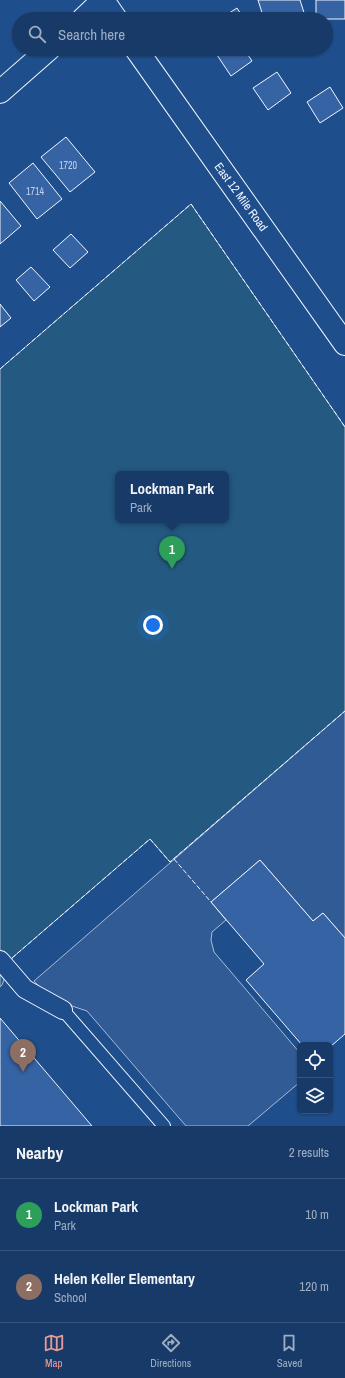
<!DOCTYPE html>
<style>
:root{--surface:#173a69;--page:#244571;--text:#f1f3f6;--muted:#9eadc0;--line:#36547d;--accent:#e69b98}
body{margin:0;font-family:"Archivo Narrow",sans-serif;background:var(--page);color:var(--text)}
.controls{position:absolute;right:12px;bottom:12px;display:grid;overflow:hidden;border-radius:6px;box-shadow:0 1px 3px #0004}
.controls button{width:36px;height:36px;display:grid;place-items:center;padding:0;border:0;border-bottom:1px solid var(--line);background:var(--surface);color:var(--text);font:20px sans-serif}
.you{position:absolute;left:153px;top:625px;width:14px;height:14px;margin:-10px;border:3px solid #fff;border-radius:50%;background:#1a73e8;box-shadow:0 0 0 6px #1a73e833}
.badge{display:grid;place-items:center;width:26px;height:26px;border-radius:50%;background:var(--accent);color:#fff;font-size:13px;font-weight:700}
.pin{position:absolute;translate:-50% -33px;filter:drop-shadow(0 1px 2px #0008)}
.pin::after{content:'';position:absolute;top:21px;width:14px;height:12px;background:inherit;clip-path:polygon(0 0,100% 0,50% 100%)}
.popup{position:absolute;left:115px;top:471px;width:114px;height:52px;box-sizing:border-box;display:grid;place-content:center;border-radius:6px;background:var(--surface);filter:drop-shadow(0 1px 3px #0005);font-size:13px;white-space:nowrap;color:var(--muted)}
.popup b{font-size:15px;color:var(--text)}
.popup::after{content:'';position:absolute;left:50%;top:100%;margin-left:-8px;border:8px solid transparent;border-top-color:var(--surface)}
.list{margin:0;padding:0;list-style:none}
h2{display:flex;justify-content:space-between;align-items:center;height:52px;margin:0;padding:0 16px;font-size:17px}
h2 small{font-size:13px;font-weight:400;color:var(--muted)}
.list li{display:grid;grid-template-columns:26px 1fr auto;gap:12px;align-items:center;box-sizing:border-box;height:72px;padding:0 16px;border-top:1px solid var(--line)}
.list b{display:block;font-size:15px;white-space:nowrap}
.list p{margin:0;font-size:13px;white-space:nowrap;color:var(--muted)}
.list em{font-size:13px;font-style:normal;color:var(--muted)}
.icon{flex:none;width:22px;height:22px;fill:none;stroke:currentColor;stroke-width:2;stroke-linecap:round;stroke-linejoin:round}
.map{position:relative;flex:none;width:345px;height:1126px;overflow:hidden}
.search{position:absolute;background:var(--surface);box-shadow:0 1px 3px #0004;left:12px;right:12px;top:12px;height:44px;display:flex;align-items:center;gap:10px;box-sizing:border-box;padding:0 14px;border-radius:22px;color:var(--muted);font-size:15px}
.sheet{height:196px;background:var(--surface)}
nav{display:flex;justify-content:space-around;align-items:center;box-sizing:border-box;height:56px;border-top:1px solid var(--line);background:var(--surface);font-size:11px;color:var(--muted)}
nav a{display:grid;justify-items:center;gap:2px}
nav .on{color:var(--accent)}
.map>svg:first-child{display:block}
.green{fill:#245a82;stroke:#a8bbd7;fill-rule:evenodd}
.parking{fill:#305b95;stroke:#a8bbd7}
.building{fill:#3563a3;stroke:#f2f6ff}
.lines{fill:none;stroke-linecap:round;stroke-linejoin:round}
.service-casing{stroke:#f2f6ff;stroke-width:14}
.pedestrian-casing{stroke:#f2f6ff;stroke-width:20}
.minor-casing{stroke:#f2f6ff;stroke-width:24}
.secondary-casing{stroke:#f2f6ff;stroke-width:24}
.service{stroke:#1f4e8c;stroke-width:12}
.pedestrian{stroke:#1f4e8c;stroke-width:18}
.minor{stroke:#1f4e8c;stroke-width:22}
.secondary{stroke:#1f4e8c;stroke-width:22}
.fence{stroke:#f2f6ff;stroke-width:1;stroke-dasharray:5 2;stroke-linecap:butt}
.labels{text-anchor:middle;stroke-width:3;stroke-linejoin:round;paint-order:stroke}
.number-label{font-size:10px;fill:#c3d1e8}
.street-label{font-size:12px;fill:#f2f6ff;stroke:#1f4e8c}
</style>
<div class="map">
<svg width="345" height="1126" viewBox="0 0 345 1126">
<rect width="100%" height="100%" fill="#1f4e8c"/>
<!-- green -->
<path class="green" d="M191,204L345,427V711L170,862L150,839L12,958L2,985L0,987V369ZM118,474H226V520H118Z"/>
<!-- parking -->
<path class="parking" d="M345,711V938L323,913L313,921L260,860L211,902L226,920L212,932L211,940L214,952L300,1053V1082L248,1126H186L87,1011L51,999L34,981Z"/>
<!-- building -->
<path class="building" d="M258,0H300L306,19H264Z
M316,0H345V19H316Z
M237,8L244,19H220Z
M213,49H244L252,61L231,76Z
M277,72L291,93L268,110L253,88Z
M330,87L343,108L320,123L307,102Z
M66,137L95,172L70,192L41,157Z
M33,163L62,199L37,219L9,183Z
M0,201L21,226L0,244Z
M71,234L88,252L70,268L53,250Z
M31,267L50,287L34,301L16,280Z
M0,304L11,318L0,327Z
M260,860L313,921L323,913L345,938V1034L330,1047V1045H302L246,980L264,964L211,902Z
M0,1018L92,1126H0Z"/>
<g class="lines">
<!-- service casing -->
<g class="service-casing">
<path id="service" d="M63,1010L164,1126"/>
</g>
<!-- pedestrian casing -->
<g class="pedestrian-casing">
<path id="pedestrian" d="M0,960L25,989L63,1010"/>
</g>
<!-- minor casing -->
<g class="minor-casing">
<path id="minor" d="M83,19L103,0
M0,92L49,49"/>
</g>
<!-- secondary casing -->
<g class="secondary-casing">
<path id="secondary" d="M103,0L116,19
M136,49L345,344"/>
</g>
<!-- service -->
<use href="#service" class="service"/>
<!-- pedestrian -->
<use href="#pedestrian" class="pedestrian"/>
<!-- minor -->
<use href="#minor" class="minor"/>
<!-- secondary -->
<use href="#secondary" class="secondary"/>
<!-- fence -->
<path class="fence" d="M0,369L191,204L345,427
M174,859L211,902
M12,958L150,839L170,862L345,711"/>
</g>
<g class="labels">
<!-- number labels -->
<g class="number-label">
<text x="68" y="169">1720</text>
<text x="35" y="195">1714</text>
</g>
<!-- street labels -->
<g class="street-label">
<text transform="translate(241 197) rotate(54)" y="4">East 12 Mile Road</text>
</g>
</g>
</svg>
<div class="controls">
<button><svg class="icon" aria-label="locate" viewBox="0 0 24 24"><circle cx="12" cy="12" r="6"/><path d="M12 2v4M12 18v4M2 12h4M18 12h4"/></svg></button>
<button><svg class="icon" aria-label="layers" viewBox="0 0 24 24"><path d="M12 4l9 5-9 5-9-5zM3 14l9 5 9-5"/></svg></button>
</div>
<div class="you"></div>
<div class="pin badge" style="left:172px;top:569px;background:#2e9e5b">1</div>
<div class="popup"><b>Lockman Park</b>Park</div>
<div class="pin badge" style="left:23px;top:1072px;background:#8d6e63">2</div>
<div class="search"><svg class="icon" aria-label="search" viewBox="0 0 24 24"><circle cx="10" cy="10" r="6"/><path d="M15 15l6 6"/></svg>Search here</div>
</div>
<section class="sheet">
<h2>Nearby<small>2 results</small></h2>
<ul class="list">
<li><span class="badge" style="background:#2e9e5b">1</span><div><b>Lockman Park</b><p>Park</p></div><em>10 m</em></li>
<li><span class="badge" style="background:#8d6e63">2</span><div><b>Helen Keller Elementary</b><p>School</p></div><em>120 m</em></li>
</ul>
</section>
<nav>
<a class="on"><svg class="icon" aria-label="map" viewBox="0 0 24 24"><path d="M3 6l6-2 6 2 6-2v14l-6 2-6-2-6 2zM9 4v14M15 6v14"/></svg>Map</a>
<a><svg class="icon" aria-label="directions" viewBox="0 0 24 24"><path d="M12 3l9 9-9 9-9-9zM9 14v-3h6M13 9l2 2-2 2"/></svg>Directions</a>
<a><svg class="icon" aria-label="saved" viewBox="0 0 24 24"><path d="M7 4h10v16l-5-4-5 4z"/></svg>Saved</a>
</nav>
